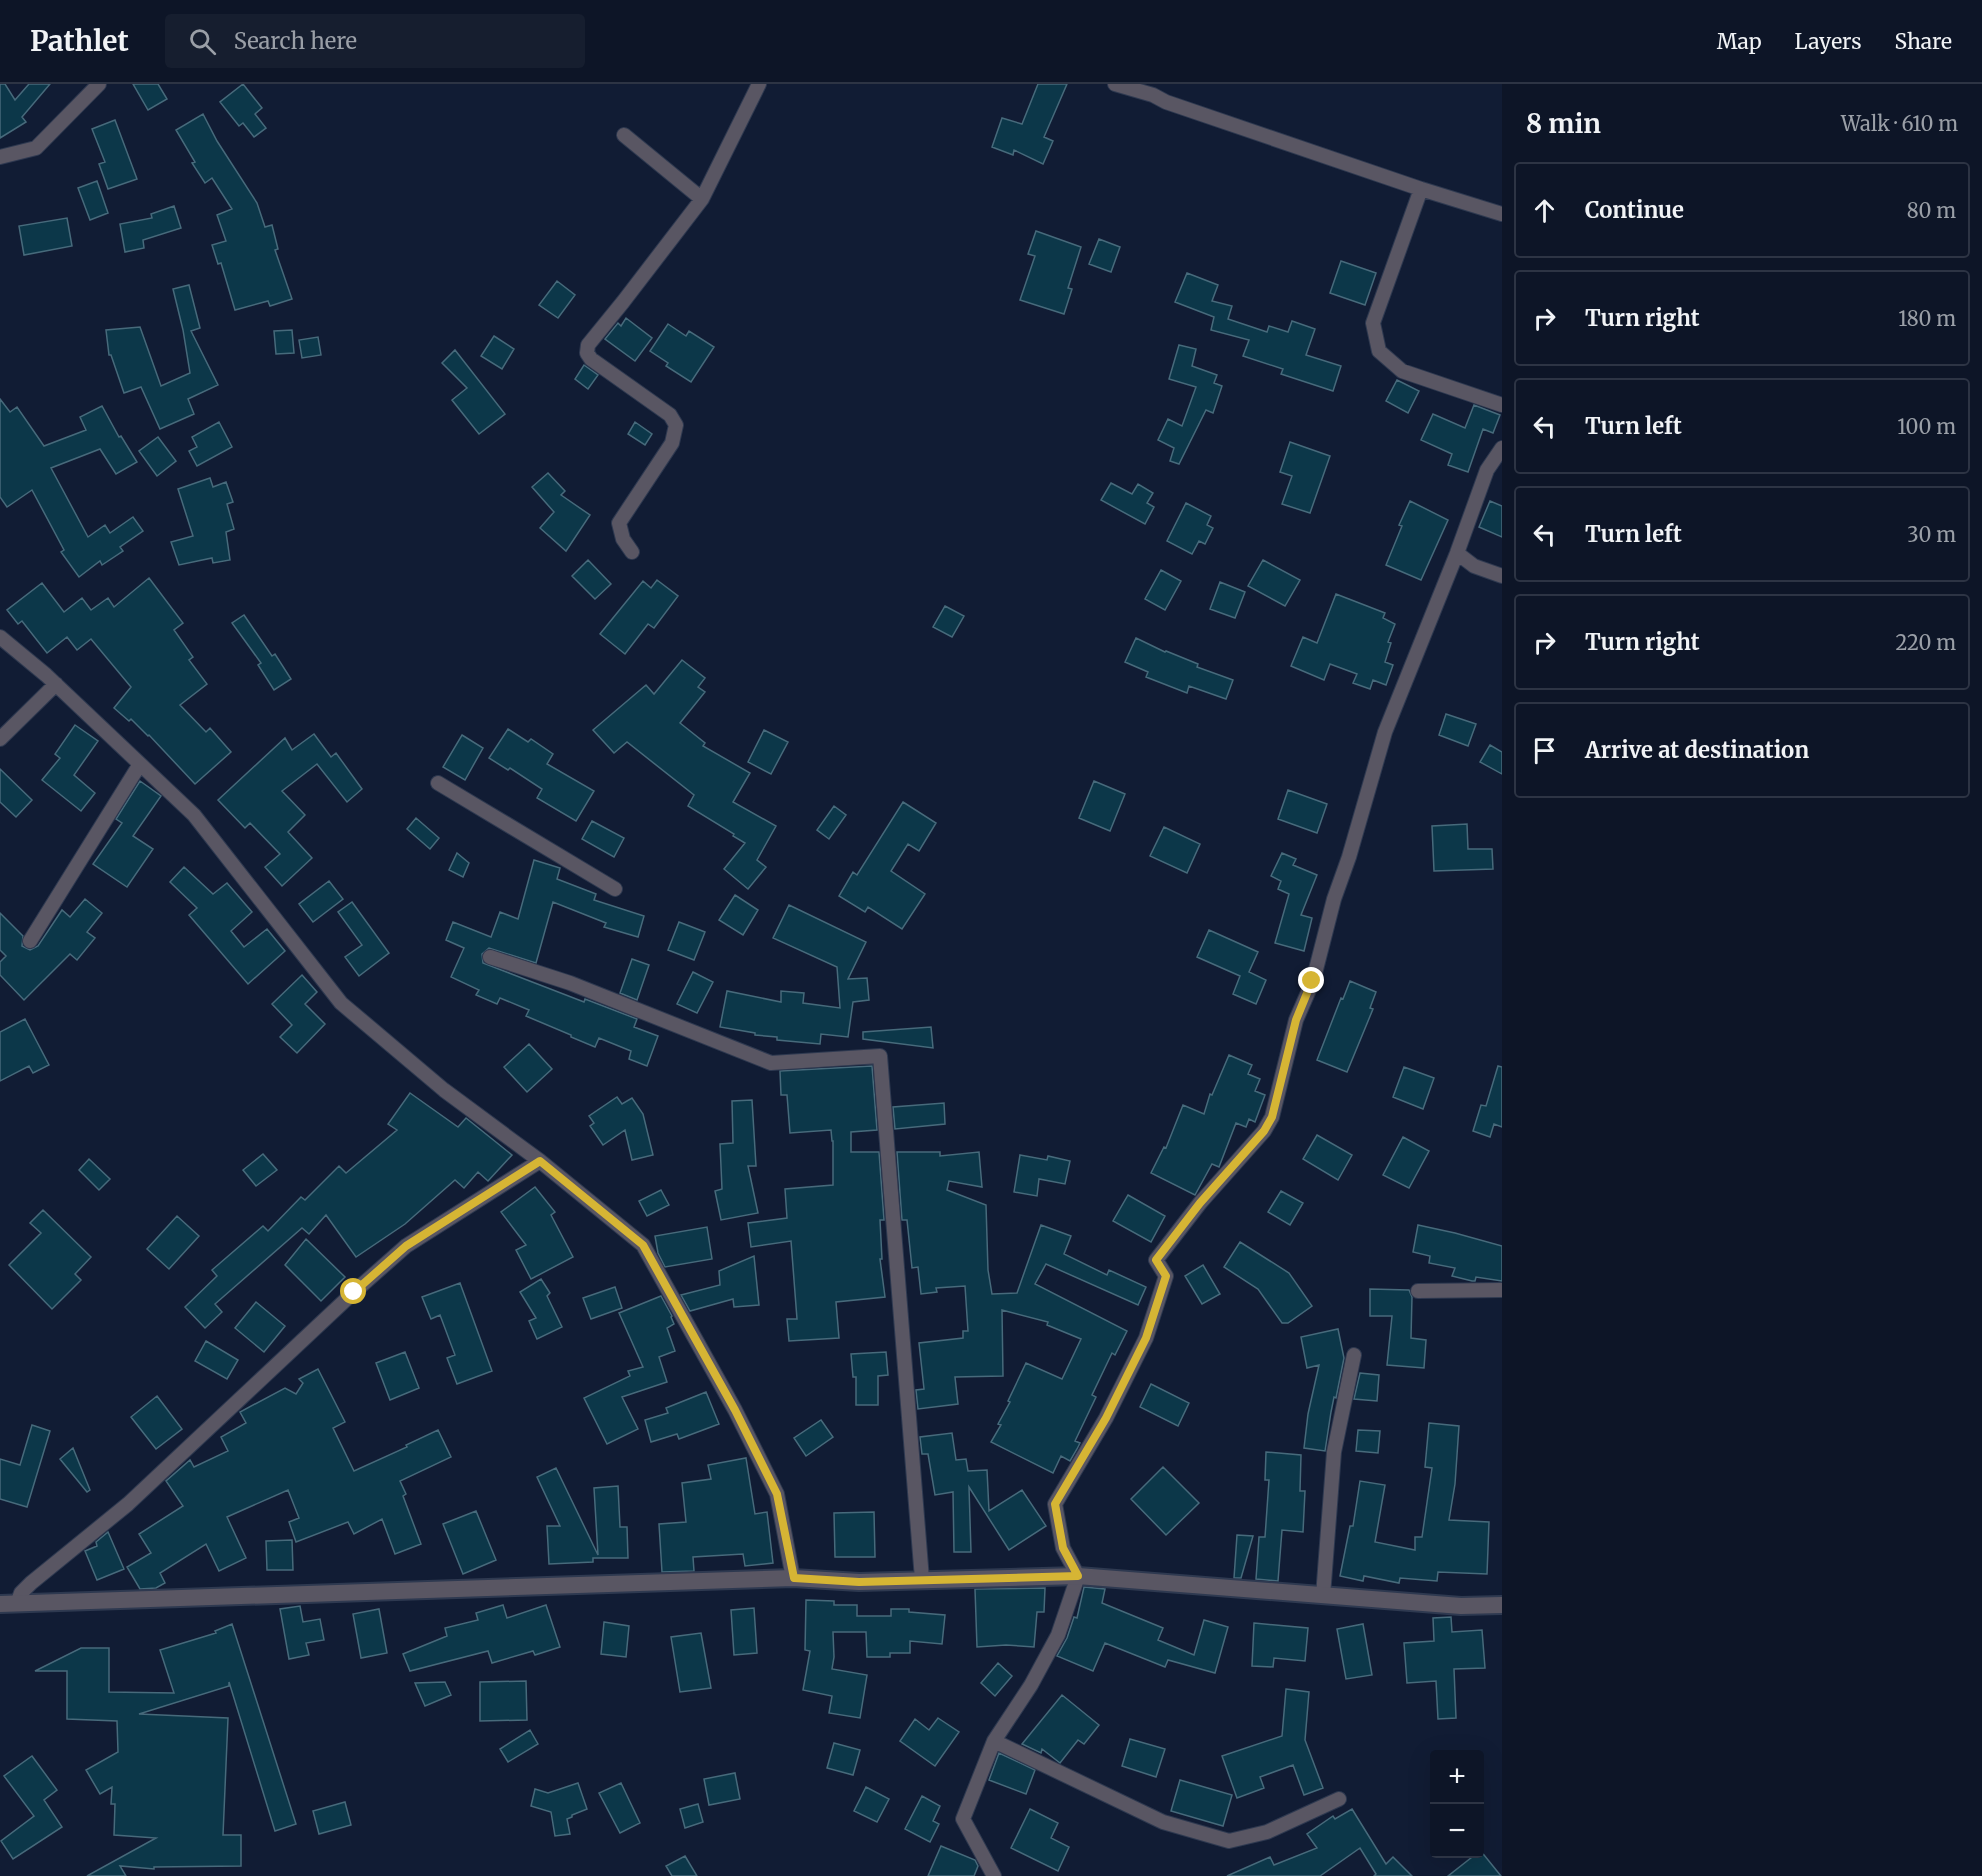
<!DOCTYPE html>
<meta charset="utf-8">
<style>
:root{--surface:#0d1527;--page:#161e2f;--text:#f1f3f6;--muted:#9a9fa7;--line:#2d3444}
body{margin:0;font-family:Merriweather,serif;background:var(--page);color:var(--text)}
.controls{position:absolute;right:18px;bottom:18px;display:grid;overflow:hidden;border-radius:6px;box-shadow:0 6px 24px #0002}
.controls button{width:54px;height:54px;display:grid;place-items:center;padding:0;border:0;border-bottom:2px solid var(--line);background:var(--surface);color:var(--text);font:30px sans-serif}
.stop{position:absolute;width:18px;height:18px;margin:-14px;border:4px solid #d6b534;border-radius:50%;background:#fff}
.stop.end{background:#d6b534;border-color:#fff;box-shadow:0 2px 6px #0008}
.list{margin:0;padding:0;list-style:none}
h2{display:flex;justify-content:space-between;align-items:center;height:78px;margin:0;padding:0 24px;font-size:26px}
h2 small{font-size:20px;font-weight:400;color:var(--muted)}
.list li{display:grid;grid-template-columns:39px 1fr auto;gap:18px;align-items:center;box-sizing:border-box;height:96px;margin:0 12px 12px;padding:0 12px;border:2px solid var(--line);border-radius:6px}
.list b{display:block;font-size:22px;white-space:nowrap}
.list em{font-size:20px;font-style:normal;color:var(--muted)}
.icon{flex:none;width:33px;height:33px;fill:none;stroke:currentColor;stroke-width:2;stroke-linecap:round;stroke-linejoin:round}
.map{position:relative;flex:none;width:1502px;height:1792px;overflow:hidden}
header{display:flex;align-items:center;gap:36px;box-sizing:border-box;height:84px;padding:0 30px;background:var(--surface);border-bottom:2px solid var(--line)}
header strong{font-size:28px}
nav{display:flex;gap:33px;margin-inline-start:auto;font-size:21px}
.search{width:420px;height:54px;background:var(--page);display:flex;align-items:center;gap:15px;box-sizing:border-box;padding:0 21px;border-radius:6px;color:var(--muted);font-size:22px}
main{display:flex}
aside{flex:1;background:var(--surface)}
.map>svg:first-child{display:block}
.building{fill:#0c3749;stroke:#476a7b;stroke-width:1.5}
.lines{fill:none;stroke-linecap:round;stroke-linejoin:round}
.minor-casing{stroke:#2e3950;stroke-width:16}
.tertiary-casing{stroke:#2e3950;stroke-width:20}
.minor{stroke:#595663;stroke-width:14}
.tertiary{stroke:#595663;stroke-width:16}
.route{stroke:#d6b534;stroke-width:8}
</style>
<header>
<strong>Pathlet</strong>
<div class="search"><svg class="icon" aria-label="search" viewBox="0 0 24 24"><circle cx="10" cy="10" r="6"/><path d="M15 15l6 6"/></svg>Search here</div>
<nav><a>Map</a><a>Layers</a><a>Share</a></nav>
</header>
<main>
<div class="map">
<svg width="1502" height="1792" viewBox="0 0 1502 1792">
<rect width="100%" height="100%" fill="#111c34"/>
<!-- building -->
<path class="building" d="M0,0H5L15,16L29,0H50L22,33L26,38L0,54Z
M133,0H158L167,15L148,26Z
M243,0L262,24L255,30L266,44L254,53L243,39L239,42L220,18Z
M1038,0H1067L1044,53L1053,57L1043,80L1014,66L1013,71L992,63L1002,34L1022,40Z
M203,30L217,57L257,119L265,143L272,141L278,165L275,166L292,215L270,222L268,217L235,226L221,179L218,180L212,161L226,157L217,131L232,125L212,94L205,99L192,79L195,78L176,46Z
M115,36L137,95L108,105L99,80L105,78L92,45Z
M97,97L108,129L90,136L78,104Z
M174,122L181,144L143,156L144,164L125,168L120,140L152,134L151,130Z
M67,134L72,162L24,171L19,142Z
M1036,147L1081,163L1068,204L1072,205L1064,230L1020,216L1035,172L1028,170Z
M1099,155L1120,163L1111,188L1089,180Z
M1341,177L1376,189L1365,221L1330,209Z
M1187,189L1218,201L1212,217L1232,222L1228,235L1267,248L1269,242L1288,248L1292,237L1315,245L1306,271L1341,282L1333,307L1281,290L1283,285L1243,272L1249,256L1211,246L1214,233L1175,218Z
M557,197L575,211L558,234L539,221Z
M189,201L200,244L191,247L218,301L188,315L194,330L160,345L141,303L124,309L111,271H109L106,246L140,243L161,302L190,289L183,246L173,205Z
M626,234L652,254L635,277L605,255L618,239L621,242Z
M668,240L686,252L689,247L714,263L691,298L666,282L668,279L650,267Z
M292,246L294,269L276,270L274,247Z
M494,252L514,265L502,285L481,272Z
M318,253L321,271L302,274L299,256Z
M1179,261L1196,265L1192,282L1217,291L1214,299L1222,302L1213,329L1206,326L1179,380L1170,377L1174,364L1158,356L1168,335L1182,342L1196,303L1169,295Z
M455,266L505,330L479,350L452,316L467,304L442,279Z
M584,281L598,291L588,305L575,295Z
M1397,296L1419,307L1408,329L1386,317Z
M0,315L10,328L17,323L44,362L86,346L80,333L102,322L119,353L121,352L137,378L116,390L100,365L51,384L88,453L105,441L110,449L133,433L143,447L120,463L123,467L102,481L100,477L79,493L61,468L64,466L32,406L7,423L0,413Z
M1474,321L1500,331L1493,349L1483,345L1468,388L1448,381L1452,370L1421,356L1433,330L1465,344Z
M219,338L232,363L197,382L189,367L197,363L192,353Z
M635,338L652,350L645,361L628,350Z
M158,353L176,377L157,392L139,367Z
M1290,358L1330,372L1310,429L1282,420L1292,392L1280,388Z
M548,389L565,407L561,411L590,431L566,467L540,444L554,428L532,403Z
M210,394L213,403L226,398L233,418L227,420L234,445L226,448L230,476L213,479L212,474L179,481L171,458L193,452L178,405Z
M1111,399L1132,410L1138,400L1153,409L1147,419L1154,423L1145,440L1101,416Z
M1410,417L1448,436L1421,496L1386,481L1402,442L1399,441Z
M1490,417L1502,422V453L1479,443Z
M1186,419L1211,432L1207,441L1213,444L1205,460L1199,457L1192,470L1167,457Z
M588,476L611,500L595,515L572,492Z
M1263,476L1300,496L1285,522L1248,502Z
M1161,486L1181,497L1165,526L1145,515Z
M149,494L183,539L174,546L193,573L189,576L207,600L180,621L206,648L210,644L231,668L195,700L149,651L148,652L131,635L129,637L114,624L131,603L91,555L77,566L67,553L47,569L22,537L18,540L7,526L42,499L64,528L82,514L91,526L108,514L114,523Z
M657,496L678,512L654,544L648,540L625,570L600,550L643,497L651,504Z
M1220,498L1245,508L1235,534L1210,525Z
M1336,510L1385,529L1383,534L1395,540L1388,558L1391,559L1385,578L1393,581L1386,601L1373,596L1370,605L1353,599L1357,590L1330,580L1324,596L1291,582L1303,553L1317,559Z
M945,522L964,532L952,553L933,543Z
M244,531L272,572L275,570L291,595L274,606L258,581L261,579L232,539Z
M1136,554L1165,568L1166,567L1198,580L1197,583L1233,596L1226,615L1189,602L1187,609L1146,593L1148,588L1125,578Z
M682,576L705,594L698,603L705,608L680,639L705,659L703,662L750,689L733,718L776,742L757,776L766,783L748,805L724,785L745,759L733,752L734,750L688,722L694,711L627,658L614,669L593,646L646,601L654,610Z
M1446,630L1476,640L1468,662L1439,651Z
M75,641L98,657L74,691L95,709L81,727L42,696L60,674L55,670Z
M508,645L528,658L531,655L553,670L547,680L594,707L576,737L537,714L542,705L510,684L508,686L489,674Z
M764,646L788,658L771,690L748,678Z
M314,650L331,673L336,669L362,705L347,718L317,680L282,707L305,731L288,748L312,774L282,802L265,783L280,770L250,739L245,744L218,716L285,654L292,666Z
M462,651L483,664L465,696L443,683Z
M1490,661L1502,668V690L1480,678Z
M0,685L32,716L16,733L0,718Z
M140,697L161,712L133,752L153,765L127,803L93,780L122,739L116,735Z
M1094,697L1125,710L1110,747L1079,734Z
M1288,706L1327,720L1317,749L1278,735Z
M903,718L936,739L919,767L908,760L891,787L925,810L902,845L868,823L865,828L839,812L853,788L857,791Z
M834,722L846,731L829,755L817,746Z
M416,734L439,754L430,765L407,745Z
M592,737L624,754L614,773L582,755Z
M1467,740L1468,765H1492L1493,785L1434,787L1432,742Z
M1164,743L1200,760L1187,789L1150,772Z
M457,769L469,779L463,793L449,786Z
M1282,769L1296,775L1293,781L1317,791L1301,831L1312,834L1304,867L1275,859L1289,810L1278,805L1281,797L1271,792Z
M534,776L560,784L557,795L596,810L594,816L644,832L638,853L604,843L606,839L553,818L536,879L489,864L482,870L483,879L584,918L585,915L637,935L634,943L658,952L647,982L629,975L631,967L599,954L595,963L571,953V951L526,932L529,926L500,914L497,920L476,911L479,906L451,893L464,864L446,856L453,838L491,853L500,828L518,835Z
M184,783L213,810L227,799L252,828L231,847L244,863L267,845L285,867L248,900L189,831L197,824L170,798Z
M329,797L343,815L313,838L299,820Z
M735,811L758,826L743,851L719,836Z
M85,815L102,829L87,848L95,854L77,876L70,870L24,916L0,891V878L6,872L0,866V829L23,852L22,862L30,866L38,862L62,826L70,833Z
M352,818L389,869L359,892L345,873L362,861L338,828Z
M789,821L866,858L848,895L867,894L869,916L853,918L848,953L821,950L820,960L777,956V953L755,951V949L720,943L727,907L781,918V907L804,909L803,919L840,924L837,883L773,854Z
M679,838L705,848L694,876L668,866Z
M1209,846L1258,868L1249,888L1266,896L1256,920L1233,910L1240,892L1197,873Z
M632,875L649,881L637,916L620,909Z
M693,888L713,898L697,929L677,920Z
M302,891L317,908L305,920L325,940L297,969L280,953L292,941L272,920Z
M1350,897L1376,908L1370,924L1373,925L1347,988L1317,976L1341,914L1343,915Z
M25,935L49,981L33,989L29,982L0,997V948Z
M931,943L933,964L863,955V948Z
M529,960L552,985L527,1008L504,983Z
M1229,971L1252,981L1248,990L1260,995L1255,1007L1265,1011L1255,1038L1249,1035L1246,1043L1236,1039L1219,1083L1212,1080L1195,1111L1151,1089L1164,1063L1166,1064L1183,1021L1204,1030L1210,1010L1212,1011Z
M872,982L877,1046L851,1048V1068H879L884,1136H880L882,1175H880L885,1213L836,1218L839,1254L789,1257L787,1235H797L791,1157L751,1163L748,1139L787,1134L785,1105L833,1101V1057H832L831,1046L790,1049L787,1011H781L780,987Z
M1498,982L1502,983V1043L1494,1040L1490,1053L1473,1047L1481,1021L1486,1022Z
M1404,983L1434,994L1423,1025L1393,1013Z
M410,1009L458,1043L466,1034L512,1071L488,1097L478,1088L464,1104L455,1096L405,1140L356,1173L326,1131L309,1150L302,1144L215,1220L222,1228L205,1244L185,1223L217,1192L212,1186L263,1142L268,1147L301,1113L305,1116L339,1082L346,1089L397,1046L388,1040Z
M617,1013L622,1020L632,1014L643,1030L653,1071L632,1076L625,1046L603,1061L590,1042L594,1039L589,1032Z
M752,1016L756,1082H748L758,1129L721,1136L715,1107L722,1105L720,1060L733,1059L732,1017Z
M944,1019L945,1040L895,1045L893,1023Z
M1317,1051L1352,1071L1338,1096L1303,1075Z
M1403,1053L1429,1067L1409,1104L1383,1091Z
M897,1068H940V1072L979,1068L982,1103L949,1097L947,1106L986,1121L988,1186L992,1210L1017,1209L1041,1141L1071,1152L1064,1170L1107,1191L1109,1186L1146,1203L1138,1221L1046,1180L1035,1200L1127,1247L1115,1271L1112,1269L1092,1311L1096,1313L1075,1357L1080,1359L1077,1365L1070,1377L1061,1372L1053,1389L991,1358L1001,1341L998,1340L1010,1318L1008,1317L1026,1279L1062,1295L1081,1255L1047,1241L1048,1238L1002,1226L1003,1292L955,1293L958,1320L918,1325L916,1306L924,1305L919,1259L963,1254V1247H968L965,1202L936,1204L937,1208L921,1210L918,1183L912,1184L907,1136H902Z
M263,1070L277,1086L256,1102L243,1086Z
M1020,1071L1047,1076L1048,1072L1070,1077L1065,1100L1039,1095L1037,1112L1014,1108Z
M89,1075L110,1095L99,1106L79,1086Z
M535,1103L555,1128L551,1131L573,1173L531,1195L516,1166L526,1161L501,1128Z
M661,1106L669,1121L647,1132L639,1117Z
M1281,1107L1303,1119L1290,1141L1268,1128Z
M1128,1111L1165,1132L1151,1158L1113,1137Z
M43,1126L91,1173L75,1190L81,1196L52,1225L9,1181L41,1149L30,1139Z
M177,1132L199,1152L169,1185L147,1165Z
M1418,1141L1455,1149L1502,1162V1197L1476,1193L1475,1197H1472L1452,1192L1455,1184L1429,1179L1430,1172L1413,1168Z
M707,1143L712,1175L665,1183L658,1169L655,1152Z
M306,1155L345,1193L321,1217L285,1181Z
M1240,1158L1289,1189L1312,1222L1288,1239H1282L1258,1205L1224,1183Z
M754,1172L759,1221L734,1223L733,1215L690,1227L681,1211L720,1201L719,1187Z
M1203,1181L1220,1210L1202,1220L1185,1192Z
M541,1195L550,1209L547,1212L562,1243L537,1255L529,1237L536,1234L520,1208Z
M460,1199L492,1287L457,1300L447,1274L455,1271L440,1231L431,1235L422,1213Z
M615,1203L622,1224L591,1235L583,1214Z
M1370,1205L1409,1206L1412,1213L1411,1254L1426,1256L1424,1284L1387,1281L1392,1232H1370Z
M661,1212L672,1232L671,1233L674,1240L667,1244L675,1267L659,1273L667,1298L622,1313L638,1345L607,1360L584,1314L630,1292L628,1287L643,1283L619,1229Z
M256,1218L285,1242L264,1268L235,1244Z
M1338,1245L1344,1274L1336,1314L1334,1313L1331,1328L1325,1367L1304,1364L1308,1330L1319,1281L1307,1284L1301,1253Z
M206,1257L238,1276L227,1295L195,1277Z
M405,1268L419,1304L390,1316L376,1279Z
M886,1268L888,1291L878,1292V1321H856V1293H853L851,1270Z
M318,1285L345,1338L333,1344L354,1387L407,1363L406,1361L438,1346L451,1373L400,1397L406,1410L403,1412L421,1460L395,1470L382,1435L354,1450L348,1438L296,1458L289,1438L299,1434L288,1406L227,1433L246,1474L219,1487L206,1460L160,1489L165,1499L156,1504L140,1505L127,1483L151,1469L139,1450L183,1422L166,1397L190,1376L194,1383L228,1367L221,1353L246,1339L240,1328L285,1304L296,1310L303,1299L299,1295Z
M1360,1289L1379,1291L1377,1317L1354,1315Z
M1151,1300L1189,1319L1178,1342L1140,1323Z
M706,1308L719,1340L679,1355L677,1350L651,1358L645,1336L668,1329L666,1324Z
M157,1312L182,1345L156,1365L131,1333Z
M821,1336L833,1353L806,1372L794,1354Z
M1429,1339L1459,1342L1455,1400L1449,1436L1489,1438L1487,1490L1438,1488L1437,1497L1400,1494L1399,1499L1364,1492L1363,1497L1340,1492L1350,1442H1353L1360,1397L1385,1401L1375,1458L1415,1466V1453H1422L1432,1384L1425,1383Z
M32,1341L50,1347L27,1423L0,1415V1375L20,1381Z
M1358,1346L1380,1347L1378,1369L1356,1367Z
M952,1349L956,1376L966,1375L968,1387L987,1386L989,1427L1022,1406L1046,1442L1009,1466L969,1403L971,1468H954L953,1408L935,1411L928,1370H922L920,1353Z
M73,1364L90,1406L87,1408L60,1375Z
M1266,1368L1301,1371L1300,1407H1305L1303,1448L1282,1446L1278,1497L1256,1495L1259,1453H1265L1269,1396H1265Z
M746,1374L755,1430L767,1428L773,1479L745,1482L743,1470L693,1473L694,1487L662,1488L659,1440L686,1438L682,1399L711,1395L708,1381Z
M1163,1383L1199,1419L1166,1451L1131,1415Z
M556,1384L598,1471L594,1404L618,1402L620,1443H627L628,1474H593V1478L549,1480L547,1442H560L537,1393Z
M476,1427L496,1476L463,1490L443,1440Z
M874,1428L875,1473H835L834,1429Z
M108,1448L124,1485L97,1496L85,1467L97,1462L96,1458Z
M1237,1451L1253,1452L1241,1494H1234Z
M292,1456L293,1486H267L266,1457Z
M1084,1503L1105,1505L1102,1519L1163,1544L1158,1556L1194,1571L1204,1536L1228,1543L1215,1589L1168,1576L1165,1583L1105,1559L1093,1587L1057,1572L1067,1554L1074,1533L1077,1534Z
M1045,1504L1044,1528H1037L1034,1563L1006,1561L977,1563L975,1505Z
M806,1516L834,1517V1521H857V1532H891V1525H909V1528L945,1531L942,1560L910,1557V1569H890V1573H867L866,1548H833L834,1573L832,1585L867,1591L860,1634L829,1629L832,1612L803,1606L810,1567L805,1566Z
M503,1521L507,1534L546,1521L560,1563L535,1571L533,1567L492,1579L488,1567L410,1587L403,1570L447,1552L445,1544L478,1536L476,1529Z
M300,1522L303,1538L320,1535L324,1556L306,1559L309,1571L289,1575L280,1525Z
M754,1524L757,1569L734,1571L731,1526Z
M379,1525L387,1569L361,1574L353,1530Z
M1451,1533L1452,1548L1482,1546L1485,1584L1454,1585L1456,1634L1438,1635L1436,1597L1407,1599L1404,1559L1434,1557L1433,1534Z
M604,1538L629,1542L626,1573L601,1570Z
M1254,1539L1308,1544L1305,1577L1274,1574L1273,1583L1252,1582Z
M232,1540L296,1740L275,1747L229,1598V1602L139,1630L228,1634L223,1751H241V1782L154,1783V1785L120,1782L126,1792H87L156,1754L114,1751L115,1720H111L112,1703L100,1710L86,1686L118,1668L117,1637L67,1635V1587H35L81,1564H109V1608L174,1609L160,1566L216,1549L215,1547Z
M1363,1540L1372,1591L1346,1595L1337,1545Z
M701,1549L711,1604L680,1608L671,1553Z
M998,1579L1012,1592L995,1612L981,1599Z
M526,1597L527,1636L480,1637V1598Z
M445,1598L451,1611L425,1622L415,1599Z
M1286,1605L1309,1608L1305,1656L1323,1704L1304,1711L1293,1681L1260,1693L1264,1704L1237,1714L1222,1672L1282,1652Z
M1062,1611L1099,1641L1084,1660L1078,1656L1060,1679L1042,1665L1041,1669L1022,1660Z
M938,1634L959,1648L935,1682L900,1657L915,1635L929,1646Z
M530,1646L538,1660L508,1678L500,1665Z
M1130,1655L1165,1665L1156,1693L1122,1682Z
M834,1659L860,1666L853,1691L827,1684Z
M999,1669L1035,1686L1026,1710L989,1696Z
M32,1672L57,1706L44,1716L62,1743L13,1775L1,1757L34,1732L4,1692Z
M735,1689L740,1715L709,1721L704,1695Z
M1180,1696L1232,1711L1223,1742L1171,1727Z
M578,1699L587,1725L572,1731V1733L567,1735L570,1750L555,1752L551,1728L531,1722L535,1705L548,1709Z
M621,1699L640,1739L620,1749L599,1709Z
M866,1703L889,1715L877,1738L854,1727Z
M922,1712L940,1722L933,1737L939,1740L930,1758L905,1745Z
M345,1718L351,1741L319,1750L313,1727Z
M698,1720L703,1738L685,1744L680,1725Z
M1030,1725L1058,1739L1051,1754L1069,1763L1058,1787L1011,1764Z
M1352,1725L1386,1780L1393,1773L1412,1792H1374L1376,1790L1360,1764L1320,1792H1227L1270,1773L1274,1781L1317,1764L1307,1750L1333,1732L1335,1735Z
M941,1762L975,1776L978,1782L974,1792H928Z
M1480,1766L1501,1792H1448L1476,1770H1479Z
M685,1772L697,1792H672L666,1782Z"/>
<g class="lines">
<!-- minor casing -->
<g class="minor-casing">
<path id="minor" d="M1115,0L1153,11L1166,18L1421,105L1502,130
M624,51L702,115
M0,73L36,64L99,0
M1421,105L1373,239L1379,267L1402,287L1502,321
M632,468L623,455L619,439L672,359L676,341L670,331L591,275L587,269L588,261L623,218L702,115L759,0
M1457,469L1474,482L1502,492
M0,553L46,591L194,731L341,919L444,1006L540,1077L643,1161L735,1326L777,1410L793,1494
M0,655L56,600
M438,699L615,805
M30,857L140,680
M490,873L570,899L771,979L880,972L922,1495
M1418,1207L1502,1206
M1323,1512L1334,1368L1354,1271
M17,1520L21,1509L31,1499L128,1420L354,1208L406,1162L540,1077
M994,1657L1163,1738L1229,1757L1267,1748L1339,1715
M994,1792L963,1735L994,1657L1031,1601L1058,1551L1078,1492L1063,1464L1055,1420L1106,1334L1146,1254L1166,1192L1156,1176L1200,1119L1264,1047L1272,1033L1296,936L1313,897L1334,815L1349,773L1385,648L1457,469L1487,386L1502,364"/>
</g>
<!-- tertiary casing -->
<g class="tertiary-casing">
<path id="tertiary" d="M0,1520L793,1494L859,1498L1078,1492L1461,1522L1502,1521"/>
</g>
<!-- minor -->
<use href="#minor" class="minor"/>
<!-- tertiary -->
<use href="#tertiary" class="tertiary"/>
</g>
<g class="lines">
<!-- route -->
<path class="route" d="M354,1208L406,1162L540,1077L643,1161L735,1326L777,1410L794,1494L859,1498L1078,1492L1063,1464L1055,1420L1106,1334L1146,1254L1166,1192L1156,1176L1200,1119L1264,1047L1272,1033L1296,936L1312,897"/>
</g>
</svg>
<div class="controls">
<button>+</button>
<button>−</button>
</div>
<div class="stop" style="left:354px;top:1208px"></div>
<div class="stop end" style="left:1312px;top:897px"></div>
</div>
<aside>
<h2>8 min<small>Walk · 610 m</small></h2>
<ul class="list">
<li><svg class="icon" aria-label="ahead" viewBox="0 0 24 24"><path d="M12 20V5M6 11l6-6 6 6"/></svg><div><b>Continue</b></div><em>80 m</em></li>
<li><svg class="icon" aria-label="right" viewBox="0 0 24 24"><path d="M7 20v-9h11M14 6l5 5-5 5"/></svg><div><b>Turn right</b></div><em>180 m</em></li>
<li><svg class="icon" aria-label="left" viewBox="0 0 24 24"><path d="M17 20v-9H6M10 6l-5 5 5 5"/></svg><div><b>Turn left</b></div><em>100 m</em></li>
<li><svg class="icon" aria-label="left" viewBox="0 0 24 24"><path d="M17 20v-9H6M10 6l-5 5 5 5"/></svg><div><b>Turn left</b></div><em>30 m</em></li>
<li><svg class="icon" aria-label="right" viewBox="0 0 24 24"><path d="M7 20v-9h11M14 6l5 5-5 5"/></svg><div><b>Turn right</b></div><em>220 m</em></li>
<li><svg class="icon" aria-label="arrive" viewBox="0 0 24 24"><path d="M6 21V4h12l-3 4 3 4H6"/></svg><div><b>Arrive at destination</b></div></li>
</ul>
</aside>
</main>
